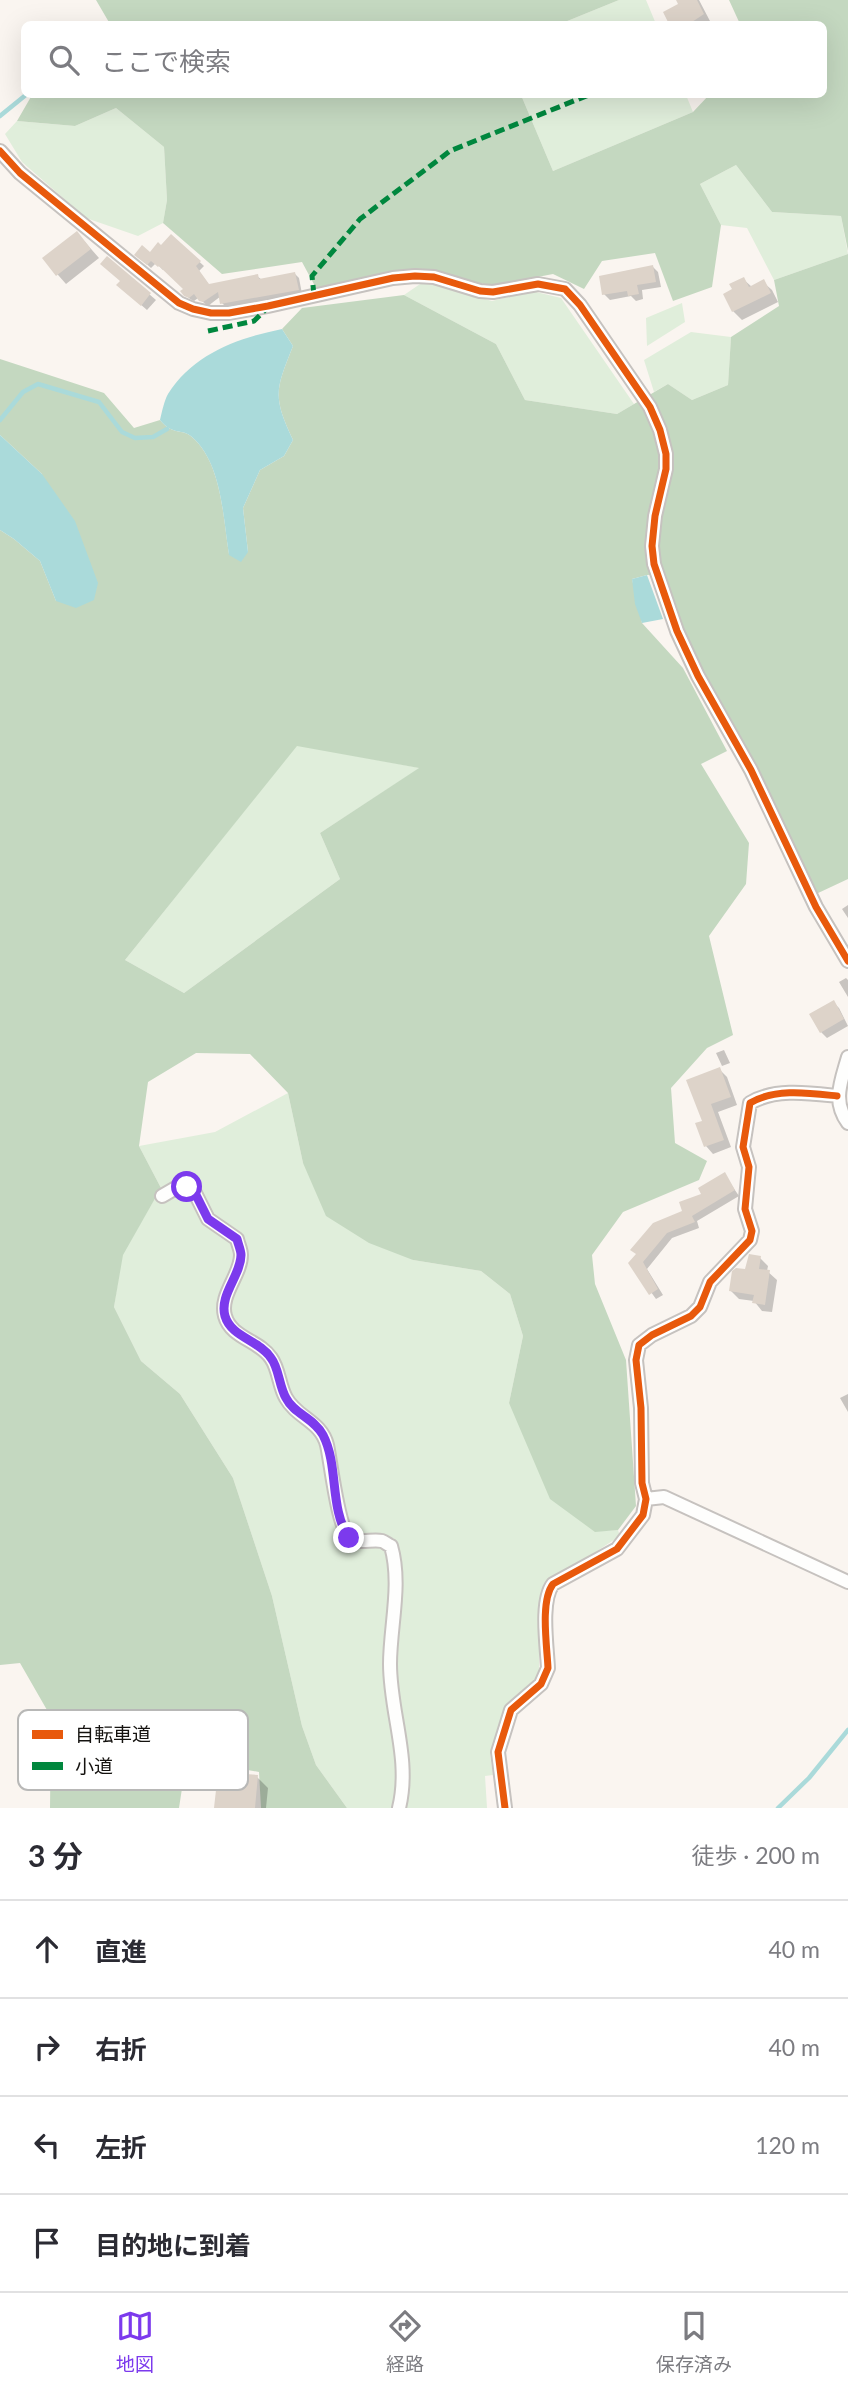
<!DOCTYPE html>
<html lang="ja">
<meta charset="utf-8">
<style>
:root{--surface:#fff;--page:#f2f2f3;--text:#2b2b33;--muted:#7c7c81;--line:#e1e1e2;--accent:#7c3aed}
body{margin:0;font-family:Lato,"Noto Sans JP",sans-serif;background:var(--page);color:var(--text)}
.stop{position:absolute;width:21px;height:21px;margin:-16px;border:5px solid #7c3aed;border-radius:50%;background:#fff}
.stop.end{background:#7c3aed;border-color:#fff;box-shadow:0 2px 7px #0008}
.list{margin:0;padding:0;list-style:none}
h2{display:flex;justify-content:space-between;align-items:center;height:91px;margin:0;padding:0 28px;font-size:30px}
h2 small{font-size:23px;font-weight:400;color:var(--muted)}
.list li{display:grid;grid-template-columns:46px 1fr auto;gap:21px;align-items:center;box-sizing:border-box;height:98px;padding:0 28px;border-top:2px solid var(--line)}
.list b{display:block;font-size:26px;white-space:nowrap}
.list em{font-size:23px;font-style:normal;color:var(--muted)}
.icon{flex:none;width:38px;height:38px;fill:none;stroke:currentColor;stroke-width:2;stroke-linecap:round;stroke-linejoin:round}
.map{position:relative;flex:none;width:848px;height:1808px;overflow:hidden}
.search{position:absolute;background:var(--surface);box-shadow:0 7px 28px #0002;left:21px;right:21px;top:21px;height:77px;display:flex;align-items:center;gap:18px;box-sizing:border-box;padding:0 24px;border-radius:10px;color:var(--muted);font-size:26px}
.sheet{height:483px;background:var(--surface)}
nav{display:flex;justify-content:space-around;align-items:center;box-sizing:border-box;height:98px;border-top:2px solid var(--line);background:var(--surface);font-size:19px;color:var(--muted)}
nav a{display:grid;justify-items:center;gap:4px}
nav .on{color:var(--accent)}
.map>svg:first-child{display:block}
.green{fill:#e0eedb}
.forest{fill:#c4d8c0;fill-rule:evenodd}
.water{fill:#aadada}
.shadow{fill:#0003}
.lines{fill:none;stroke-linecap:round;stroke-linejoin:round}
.stream{stroke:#aadada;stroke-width:4.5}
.building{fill:#ddd3c9}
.street-casing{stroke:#c6c2bf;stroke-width:16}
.street{stroke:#fefefd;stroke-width:12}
.quiet{stroke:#00873e;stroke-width:5;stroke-dasharray:10 5;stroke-linecap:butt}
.cycleway-casing{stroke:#fff;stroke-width:11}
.cycleway{stroke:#e8590c;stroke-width:7}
.route{stroke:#7c3aed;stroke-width:9}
.key{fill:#fff;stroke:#b8b8b7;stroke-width:2}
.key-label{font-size:19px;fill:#14120f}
</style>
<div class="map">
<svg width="848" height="1808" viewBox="0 0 848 1808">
<rect width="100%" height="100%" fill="#faf5f0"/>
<!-- green -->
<path class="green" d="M619,0H646L656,24H560Z
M521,95H686L693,112L553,171Z
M116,108L164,147L167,200L163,223L138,236L86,218L22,162L5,134L17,121L75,126Z
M736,165L772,212L841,216L848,254L774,280L747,228L721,225L700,184Z
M423,282L492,301L532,291L561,298L634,404L617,414L525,400L496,344L404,295Z
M682,303L685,322L647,346L646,318Z
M691,332L731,337L728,385L692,400L668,384L654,392L644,360Z
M297,745L420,768L320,833L340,879L184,993L125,960Z
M288,1093L303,1163L413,1260L481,1271L510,1294L523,1336L509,1403L595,1531L618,1530L620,1536L546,1584L540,1597L539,1675L507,1705L490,1755L493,1775L485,1776L487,1808H347L316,1765L302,1726L272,1596L233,1478L180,1394L141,1361L114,1307L122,1255L161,1188L139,1146L215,1132Z"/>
<!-- forest -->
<path class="forest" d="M96,0H619L560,24H110Z
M729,0H848V251L841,216L772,212L736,165L700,184L721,225L712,287L673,301L655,253L602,261L584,289L553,274L492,286L422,269L316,288L302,262L222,274L163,223L167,200L164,147L116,108L75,126L17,121L32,95H521L553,171L693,112L709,95L824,94V24H740Z
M848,254V879L816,894L701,674L662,574L647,575L632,579L642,623L683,668L727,751L701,764L749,843L746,884L709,936L733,1035L707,1048L671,1088L675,1143L707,1161L699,1180L623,1212L592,1255L595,1284L626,1360L636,1506L618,1530L595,1532L550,1499L509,1403L523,1336L510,1294L481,1271L413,1260L369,1243L326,1216L303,1163L288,1093L250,1054L196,1053L148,1082L139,1146L161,1188L123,1255L114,1307L141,1361L180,1394L233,1478L272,1596L302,1726L316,1765L347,1808H261L259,1772L208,1763L185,1769L179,1808H50L51,1717L20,1663L0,1665V530L14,539L40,561L56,601L42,474L0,435V359L104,393L134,428L160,420C173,436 182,428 192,437C222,463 223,518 229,554L248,552L243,508L260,470L284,456L293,440C272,396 276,389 293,346L282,329L302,308L404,295L496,344L525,400L617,414L668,384L692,400L728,385L731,337L779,306L774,280ZM297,746L419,768L320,833L340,879L184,993L125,960Z"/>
<!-- water -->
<path class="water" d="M282,329L293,346C276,389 272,396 293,440L284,456L260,470L243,508L248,552L241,562L229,555C223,518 222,463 192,437C182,428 173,436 160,420C162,412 164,401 168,394C193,354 238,338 282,329Z
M0,435L42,474L75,521L98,583L94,600L76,608L56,601L40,561L14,539L0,530Z
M647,575L663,619L642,623L635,604L632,579Z"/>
<!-- shadow -->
<path class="shadow" d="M678,0H699L711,23L671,24L665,12L680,5Z
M171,236L204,266L199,271L209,285L257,276L262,280L295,274L299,278L302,294L226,307L222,303L221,296L208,306L198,298L194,301L190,299L186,295L185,289L164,268L163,270L156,263L151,268L140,258L161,247Z
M85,242L99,258L66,284L44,259Z
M107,258L156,300L147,310L124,290L122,282Z
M653,267L658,272L661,287L642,290L643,299L636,301L631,296L610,300L604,294Z
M743,279L752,287L763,282L772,290L778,302L742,320L733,311L725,295L734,290Z
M848,905V918L842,909Z
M846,978L848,980V997L839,982Z
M833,1002L839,1008L848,1026L827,1038L821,1032Z
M724,1050L730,1063L722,1066L716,1053Z
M719,1069L727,1077L737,1105L718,1112L731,1147L713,1154L706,1146L704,1122Z
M724,1174L739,1196L697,1221L699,1228L672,1238L647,1269L663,1295L656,1299L630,1263Z
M760,1258L768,1266L767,1271L777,1280L772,1312L762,1311L754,1301L739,1299L731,1291L746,1271Z
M848,1394V1412L840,1398Z
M257,1777L268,1788L266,1808H216Z"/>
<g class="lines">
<!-- stream -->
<path class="stream" d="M0,116L27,94
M0,420L23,392L38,384L99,402L122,432L135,438L153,437L167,429
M778,1808L809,1778L848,1730"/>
</g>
<!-- building -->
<path class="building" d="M676,0H697L704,14L689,24H669L663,12L678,4Z
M77,231L91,249L56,276L42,258Z
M171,234L201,261L196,266L209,284L258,274L259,279L295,272L299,290L220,304L218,292L203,302L199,301L194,294L189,298L184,296L180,291L183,289L159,266L158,267L151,261L147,265L134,255L142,245L150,252L158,242L161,245Z
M107,256L151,293L141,306L116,285L120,281L100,264Z
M653,265L656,282L637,285L639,294L628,296L627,291L602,295L599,276Z
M744,277L749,287L764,279L771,293L732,312L723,294L732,289L729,284Z
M834,1000L844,1019L820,1033L809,1014Z
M720,1067L731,1097L711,1104L724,1140L704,1147L695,1123L702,1121L686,1080Z
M725,1172L735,1190L692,1216L695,1222L667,1233L643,1262L658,1289L649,1295L628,1263L636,1254L630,1250L653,1223L682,1211L679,1202L701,1194L698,1188Z
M749,1254L761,1256L759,1269L770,1270L765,1305L752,1303L754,1295L729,1291L732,1271L736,1268L745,1269Z
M218,1772L258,1775L255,1808H214Z"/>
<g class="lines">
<!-- street casing -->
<g class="street-casing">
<path id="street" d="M0,151L20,173L179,303L193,309L211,313H229L268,306L393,278L415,276L434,277L480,291L493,292L538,284L565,289L580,305L650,407L660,430L666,454V469L655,516L652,546L654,564L677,631L698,676L751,770L816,907L848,961
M848,1057C841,1082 832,1101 848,1123
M162,1196L174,1189L187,1187L194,1191L208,1219L237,1239C238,1244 241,1250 241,1255C241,1275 219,1295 225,1316C231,1338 259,1340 271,1358C279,1369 279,1386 286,1398C297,1418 321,1421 327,1445C331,1463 338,1529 350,1538C358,1544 372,1539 382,1541C385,1542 388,1545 391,1546C402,1584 390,1626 390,1664C390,1713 411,1759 399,1808
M646,1499L664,1497L848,1582
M505,1808L498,1752L511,1710L541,1684L548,1668C547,1646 540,1601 553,1584L617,1549L643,1515L646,1499L642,1483L641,1408L636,1360L639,1345L652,1335L691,1316L700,1307L710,1282L750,1240L752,1231L745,1209L749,1167L743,1147L750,1103C775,1088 809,1093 837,1096"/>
</g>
<!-- street -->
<use href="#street" class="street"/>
<!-- quiet -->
<path class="quiet" d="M314,295L312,276L360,219L450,151L591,94
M208,331L254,321L266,309"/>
<!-- cycleway casing -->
<g class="cycleway-casing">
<path id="cycleway" d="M0,151L20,173L179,303L193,309L211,313H229L268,306L393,278L415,276L434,277L480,291L493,292L538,284L565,289L580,305L650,407L660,430L666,454V469L655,516L652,546L654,564L677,631L698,676L751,770L816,907L848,961
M505,1808L498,1752L511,1710L541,1684L548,1668C547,1646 540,1601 553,1584L617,1549L643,1515L646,1499L642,1483L641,1408L636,1360L639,1345L652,1335L691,1316L700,1307L710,1282L750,1240L752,1231L745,1209L749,1167L743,1147L750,1103C775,1088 809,1093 837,1096"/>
</g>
<!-- cycleway -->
<use href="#cycleway" class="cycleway"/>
</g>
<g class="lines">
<!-- route -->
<path class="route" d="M187,1187L194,1191L208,1219L237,1239C238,1244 241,1250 241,1255C241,1275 219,1295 225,1316C231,1337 259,1340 271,1358C279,1368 279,1386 286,1398C294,1414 314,1418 323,1435C339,1466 329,1508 349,1538"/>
</g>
<!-- legend -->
<rect x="18" y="1710" width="230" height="80" rx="10" class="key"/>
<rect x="32" y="1730" width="31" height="9" fill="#e8590c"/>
<rect x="32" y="1762" width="31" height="8" fill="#00873e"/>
<g class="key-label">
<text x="75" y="1741">自転車道</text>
<text x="75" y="1773">小道</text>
</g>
</svg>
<div class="stop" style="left:187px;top:1187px"></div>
<div class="stop end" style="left:349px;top:1538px"></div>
<div class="search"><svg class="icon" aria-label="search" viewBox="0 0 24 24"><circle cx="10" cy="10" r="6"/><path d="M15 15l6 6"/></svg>ここで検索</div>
</div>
<section class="sheet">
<h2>3 分<small>徒歩 · 200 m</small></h2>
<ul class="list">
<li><svg class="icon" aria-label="ahead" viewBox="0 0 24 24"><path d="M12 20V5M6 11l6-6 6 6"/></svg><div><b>直進</b></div><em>40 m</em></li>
<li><svg class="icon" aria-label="right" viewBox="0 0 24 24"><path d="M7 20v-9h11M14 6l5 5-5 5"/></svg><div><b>右折</b></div><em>40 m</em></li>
<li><svg class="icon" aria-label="left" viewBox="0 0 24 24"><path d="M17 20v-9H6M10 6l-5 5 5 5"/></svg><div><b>左折</b></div><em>120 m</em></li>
<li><svg class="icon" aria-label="arrive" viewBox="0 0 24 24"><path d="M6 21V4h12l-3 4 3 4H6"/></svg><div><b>目的地に到着</b></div></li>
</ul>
</section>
<nav>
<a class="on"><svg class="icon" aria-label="map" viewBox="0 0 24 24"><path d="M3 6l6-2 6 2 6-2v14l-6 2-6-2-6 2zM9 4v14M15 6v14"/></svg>地図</a>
<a><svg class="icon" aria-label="directions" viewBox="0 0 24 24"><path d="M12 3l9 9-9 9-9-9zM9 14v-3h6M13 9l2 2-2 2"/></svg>経路</a>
<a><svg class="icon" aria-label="saved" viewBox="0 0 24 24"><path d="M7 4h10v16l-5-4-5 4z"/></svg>保存済み</a>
</nav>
